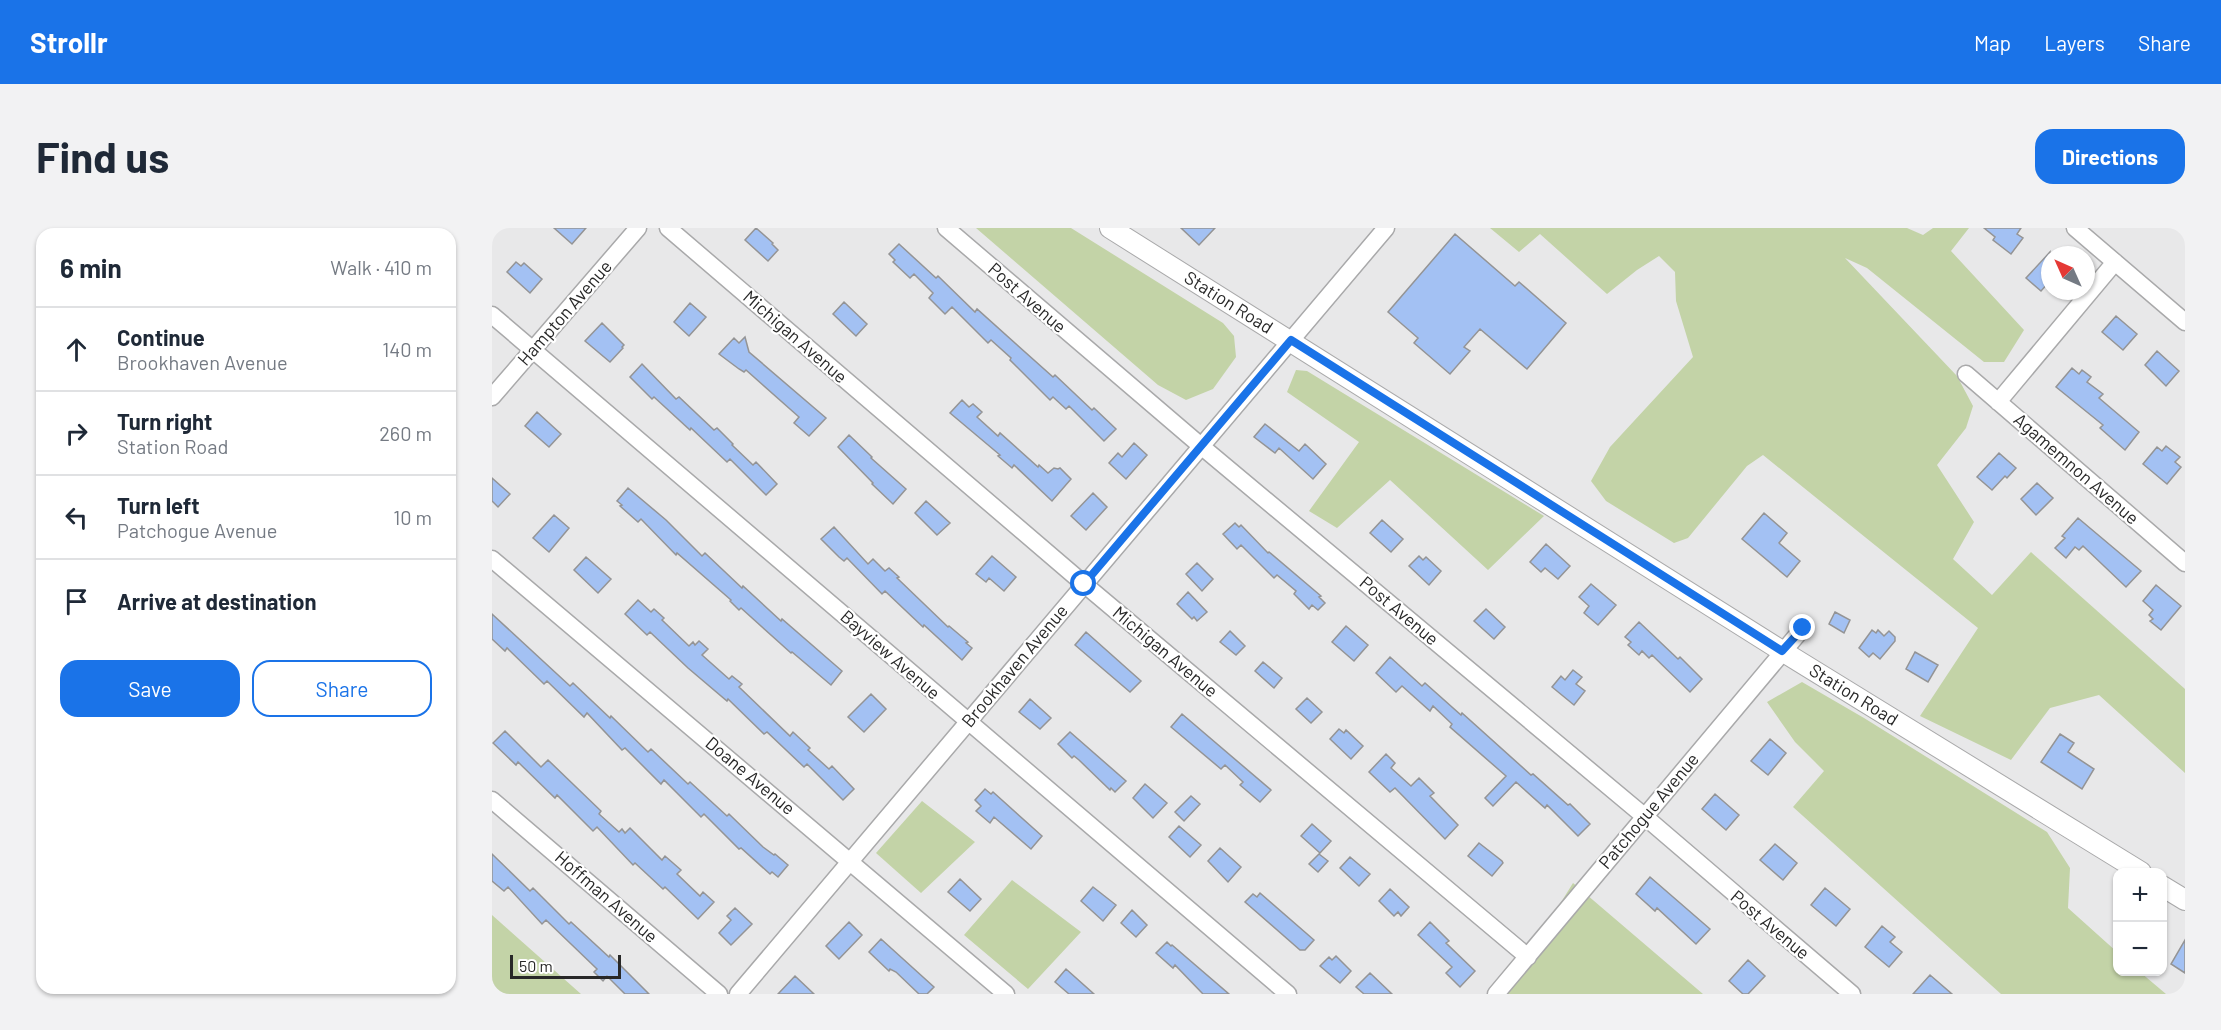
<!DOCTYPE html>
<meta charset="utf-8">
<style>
:root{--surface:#fff;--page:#f2f2f3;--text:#1f2937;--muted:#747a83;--line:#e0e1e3;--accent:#1a73e8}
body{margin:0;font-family:Barlow,sans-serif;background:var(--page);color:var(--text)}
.controls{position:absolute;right:18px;bottom:18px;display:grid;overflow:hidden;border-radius:12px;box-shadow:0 2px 4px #0004}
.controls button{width:54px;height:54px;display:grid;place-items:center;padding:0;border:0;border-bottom:2px solid var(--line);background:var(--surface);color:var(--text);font:30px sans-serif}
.compass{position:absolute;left:1549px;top:18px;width:54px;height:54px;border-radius:50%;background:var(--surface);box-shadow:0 2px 4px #0004;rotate:315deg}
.scale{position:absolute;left:18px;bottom:15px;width:111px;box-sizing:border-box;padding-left:6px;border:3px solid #282828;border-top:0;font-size:16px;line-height:21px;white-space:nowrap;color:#282828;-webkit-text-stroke:4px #fff;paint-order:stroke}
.stop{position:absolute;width:18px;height:18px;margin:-14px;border:4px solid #1a73e8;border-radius:50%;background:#fff}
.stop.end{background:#1a73e8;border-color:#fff;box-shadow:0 2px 6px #0008}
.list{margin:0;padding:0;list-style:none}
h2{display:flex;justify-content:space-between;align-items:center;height:78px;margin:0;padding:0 24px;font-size:26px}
h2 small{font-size:20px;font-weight:400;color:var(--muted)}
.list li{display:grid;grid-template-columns:39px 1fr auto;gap:18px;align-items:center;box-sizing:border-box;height:84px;padding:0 24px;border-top:2px solid var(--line)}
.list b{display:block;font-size:22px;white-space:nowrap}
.list p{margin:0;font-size:20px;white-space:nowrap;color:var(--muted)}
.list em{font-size:20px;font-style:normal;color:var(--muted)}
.actions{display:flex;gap:12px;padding:18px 24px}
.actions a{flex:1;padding:14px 0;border:2px solid var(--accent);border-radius:18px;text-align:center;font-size:21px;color:var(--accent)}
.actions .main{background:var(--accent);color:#fff}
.icon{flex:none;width:33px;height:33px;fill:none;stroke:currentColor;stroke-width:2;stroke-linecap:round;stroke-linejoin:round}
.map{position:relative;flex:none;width:1693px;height:766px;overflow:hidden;border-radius:18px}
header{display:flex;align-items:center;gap:36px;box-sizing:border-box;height:84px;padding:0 30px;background:var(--accent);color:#fff}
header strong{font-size:28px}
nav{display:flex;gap:33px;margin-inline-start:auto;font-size:21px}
.intro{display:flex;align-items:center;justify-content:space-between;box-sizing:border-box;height:144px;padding:0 36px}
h1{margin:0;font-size:42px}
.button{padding:15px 27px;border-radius:18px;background:var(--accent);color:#fff;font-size:21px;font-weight:700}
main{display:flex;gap:36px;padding:0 36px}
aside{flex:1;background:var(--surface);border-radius:18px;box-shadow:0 2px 4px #0004}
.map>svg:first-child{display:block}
.green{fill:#c3d3a7}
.building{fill:#a3c1f3;stroke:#949495;stroke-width:1.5}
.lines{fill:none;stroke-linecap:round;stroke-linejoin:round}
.minor-casing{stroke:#a9a9aa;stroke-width:19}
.major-casing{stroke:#a9a9aa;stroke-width:22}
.minor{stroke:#fff;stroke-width:16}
.major{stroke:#fff;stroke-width:20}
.route{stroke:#1a73e8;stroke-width:8}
.labels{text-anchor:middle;stroke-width:4.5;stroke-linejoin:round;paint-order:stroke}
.street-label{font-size:18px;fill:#282828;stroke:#fff}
</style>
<header>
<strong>Strollr</strong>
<nav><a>Map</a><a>Layers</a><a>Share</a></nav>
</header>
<div class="intro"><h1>Find us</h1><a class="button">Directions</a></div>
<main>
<aside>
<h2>6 min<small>Walk · 410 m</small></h2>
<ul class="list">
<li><svg class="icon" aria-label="ahead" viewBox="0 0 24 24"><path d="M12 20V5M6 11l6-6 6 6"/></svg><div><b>Continue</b><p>Brookhaven Avenue</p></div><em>140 m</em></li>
<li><svg class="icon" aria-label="right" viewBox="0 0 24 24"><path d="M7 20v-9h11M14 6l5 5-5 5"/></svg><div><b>Turn right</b><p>Station Road</p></div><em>260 m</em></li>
<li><svg class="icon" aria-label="left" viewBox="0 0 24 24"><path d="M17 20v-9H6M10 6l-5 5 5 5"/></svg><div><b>Turn left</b><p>Patchogue Avenue</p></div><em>10 m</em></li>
<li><svg class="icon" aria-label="arrive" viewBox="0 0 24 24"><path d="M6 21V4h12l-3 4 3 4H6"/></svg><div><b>Arrive at destination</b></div></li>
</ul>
<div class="actions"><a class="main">Save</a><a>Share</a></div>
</aside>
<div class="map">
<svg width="1693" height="766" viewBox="0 0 1693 766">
<rect width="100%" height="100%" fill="#e8e8e9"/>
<!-- green -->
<path class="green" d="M484,0H579L731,95L742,108L744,129L721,161L694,172L666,157Z
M998,0H1415L1431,7L1441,0H1477L1459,23L1532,102L1512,134H1492L1375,40L1353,30L1465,148L1481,178L1474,200L1445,237L1482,294L1461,331L1500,367L1539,324L1693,461V545L1607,467L1558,480L1519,532L1428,488L1486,400L1271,227L1255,238L1196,310L1182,315L1114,273L1099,253L1118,219L1201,129L1184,73L1183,44L1167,28L1145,42L1115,66L1048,6L1027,24Z
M804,142L815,143L1052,288L996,342L898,252L845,300L817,283L867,214L795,164Z
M1310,454L1372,490L1555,604L1578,640L1576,680L1625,724L1626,744H1648L1674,766H1509L1301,579L1332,543L1303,514L1275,474Z
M430,573L483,614L429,665L384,625Z
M520,652L589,704L536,761L472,707Z
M1081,655L1211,766H1012Z
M0,687L89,766H0Z"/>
<!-- building -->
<path class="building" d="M62,0H94L80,16Z
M264,0L281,15L280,16L286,22L276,33L253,12Z
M689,0H723L707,17Z
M1492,0H1529L1525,6L1531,10L1519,26L1501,12L1503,9Z
M963,6L1023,58L1027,54L1074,95L1035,141L988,101L972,119L978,123L958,146L922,115L926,110L896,84Z
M407,16L444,50L446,48L483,84L485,81L561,149L563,147L600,182L602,180L624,201L612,213L577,178L574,181L561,169L558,172L518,132L519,130L499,112L496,115L460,79L453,86L437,70L441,65L422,46L418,50L401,34L403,32L397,26Z
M1558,24V53L1549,63L1534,50Z
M24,34L29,38L32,35L50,51L38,65L15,44Z
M352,74L375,96L364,108L341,86Z
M198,75L214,89L197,108L182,94Z
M1624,88L1645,106L1631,122L1610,104Z
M110,95L132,117L130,119L131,120L118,134L93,113Z
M253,109L257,124L334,190L317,208L302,195L307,189L254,142L252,144L247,141L227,126L242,110L247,115Z
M1665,123L1687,143L1674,158L1653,137Z
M150,136L184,171L187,169L222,202L225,200L241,216L240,217L261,237L264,234L285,256L274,267L238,231L235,234L199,200L198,202L162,169L160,171L138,149Z
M1580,140L1587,146L1590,142L1599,149L1595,154L1611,166L1607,170L1647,204L1633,222L1608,200L1611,197L1564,159Z
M470,172L477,179L481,176L490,184L485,189L506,208L508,205L546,239L547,237L556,245L562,240L566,241L568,240L579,251L560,273L522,237L520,240L506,228L508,227L458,185Z
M45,184L69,206L57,219L33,198Z
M773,196L807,223L813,216L834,236L821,251L787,220L783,225L762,209Z
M357,207L380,229L379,230L414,261L401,276L380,256L381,255L346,219Z
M642,215L655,227L634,251L617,235L626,225L630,229Z
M1674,218L1688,229L1683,234L1689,239L1675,256L1651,236L1665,219L1670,223Z
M1507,225L1524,240L1515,250L1513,248L1500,262L1485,249Z
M0,250L18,266L6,279L0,273Z
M1545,255L1561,270L1544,287L1529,271Z
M136,260L174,292L210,328L213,325L250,360L251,358L289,393L290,391L350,443L339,457L300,424L299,425L249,380L247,382L238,373L239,372L185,325L184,327L149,291L146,294L128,278L130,277L125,273Z
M601,265L615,279L594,302L579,288Z
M434,273L458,295L445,307L423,285Z
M1272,285L1295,305L1287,315L1308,333L1295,349L1250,311Z
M62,287L77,300L57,324L41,310Z
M1586,290L1649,343L1634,359L1591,318L1587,322L1583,319L1574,330L1563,320L1573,310L1570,308Z
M890,292L911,311L899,324L878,305Z
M743,295L747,299L749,297L776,325L777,324L829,368L827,369L833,375L826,382L820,377L817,381L802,366L804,363L785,347L782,350L749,317L745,321L731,306Z
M342,299L376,336L381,331L393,343L397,340L407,349L405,350L456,399L457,398L476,414L474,415L480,420L470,432L432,397L431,399L393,363L390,366L355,330L352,333L347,329L329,311Z
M1054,316L1078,338L1066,351L1053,340L1049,344L1038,334Z
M500,328L524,349L512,363L497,350L494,354L484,346Z
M927,328L931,332L934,329L949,343L937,357L917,338Z
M94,329L119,351L106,365L82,342Z
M705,335L721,351L710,363L694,346Z
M1099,356L1124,377L1106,397L1092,385L1097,378L1087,369Z
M1664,357L1689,378L1669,402L1658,393L1661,391L1657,387L1661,382L1651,373Z
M696,364L715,384L705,393L702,389L700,391L685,376Z
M146,372L159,384L162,381L172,390L170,392L197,418L201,414L203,417L207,413L216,421L210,427L237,451L240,448L250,456L247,459L298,508L301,504L318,520L316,522L337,541L340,538L362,561L351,572L315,536L312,539L275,504L272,506L236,471L235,473L196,440L158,404L155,407L133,386Z
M994,381L1013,399L1002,411L982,393Z
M1343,384L1358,392L1352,405L1337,396Z
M0,386L78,458L81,455L118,490L119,488L156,524L159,521L196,556L198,554L235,588L237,586L271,619L282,627L283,626L296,637L286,649L280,644L278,646L249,620L247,621L212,586L209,589L172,552L169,556L133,520L130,522L95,485L92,489L55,453L52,456L15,420L13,423L0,411Z
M1147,394L1186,431L1188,429L1210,451L1198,464L1160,427L1157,430L1150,423L1147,427L1136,417L1139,414L1133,409Z
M854,398L876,417L862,433L840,414Z
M1380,402L1384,405L1386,402L1392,408L1397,403L1403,409V413L1388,431L1381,425L1377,429L1367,420Z
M738,403L753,418L744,427L728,414Z
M594,404L649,453L638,464L583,417Z
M1423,424L1446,437L1436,454L1414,441Z
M898,429L930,458L933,455L969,487L970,485L1039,547L1041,546L1076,577L1078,576L1098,596L1086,608L1055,577L1053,580L1024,554L1001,578L993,570L1014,548L958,499L960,496L941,478L938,483L910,458L904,464L884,445Z
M771,434L790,450L782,460L763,443Z
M1081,442L1090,449L1084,456L1093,463L1082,477L1060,459L1069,448L1073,452Z
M379,466L394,481L372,504L356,489Z
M815,470L830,484L819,495L804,481Z
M538,471L559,490L548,501L527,484Z
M690,486L779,562L768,574L748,557L751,554L733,537L729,541L679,499Z
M847,501L852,505L854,502L871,518L859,531L838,511Z
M13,503L49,539L56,532L109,583L107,586L127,604L130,601L133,605L138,600L170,632L173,628L189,642L185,646L208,668L211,664L222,674L206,691L173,659L171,661L143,635L141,637L105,599L101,603L65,567L63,570L26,534L24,537L1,515Z
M578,504L634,553L623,564L619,560L618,562L587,532L582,528L580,530L566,516Z
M1568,506L1582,515L1576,524L1602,541L1590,561L1549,534Z
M1278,511L1294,525L1276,547L1259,533Z
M894,526L903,535L899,540L919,558L927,550L942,565L938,568L966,597L953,611L903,560L898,564L877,544Z
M653,556L675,575L661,590L641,570Z
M493,561L499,566L501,564L550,608L539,621L502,589L498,595L484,583L489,578L483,572Z
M1223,566L1247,587L1234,602L1210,581Z
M699,568L708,576L692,593L683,584Z
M820,596L839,613L828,625L809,608Z
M687,598L709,617L698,629L677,609Z
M987,615L1010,633L1011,635L1000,648L976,628Z
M1283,616L1305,635L1291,652L1268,632Z
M728,620L749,639L736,654L716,633Z
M0,626L38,663L41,660L77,696L79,694L117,729L118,727L157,766H133L115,748L111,753L102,744L105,741L54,692L50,696L16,659L12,663L0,653Z
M827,626L836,633L826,644L817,636Z
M858,629L878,646L867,658L848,640Z
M1158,649L1218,701L1204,716L1165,680L1163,683L1144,666Z
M468,651L489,671L478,683L456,664Z
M601,659L624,677L611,693L589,673Z
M1333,660L1358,681L1344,698L1319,677Z
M898,661L917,679L909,688L906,684L902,688L887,673Z
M768,665L822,712L813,722H808L753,674L761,666L765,669Z
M243,680L260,696L239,717L227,705L239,692L235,688Z
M640,682L655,697L644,709L629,695Z
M357,694L370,707L347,731L334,718Z
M938,694L957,713L954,715L983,743L968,759L954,745L960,739L926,707Z
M1390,698L1403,709L1398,714L1410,724L1397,739L1373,719Z
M389,711L442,759L435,766H427L404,744L398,741L397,743L377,724Z
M1693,712V745L1679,736Z
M675,714L679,718L680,717L737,766H711L683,737L681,740L664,725Z
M844,728L859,743L848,755L828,738L837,729L840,732Z
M1256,732L1273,748L1256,766H1251L1237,753Z
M574,741L602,766H577L563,754Z
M878,745L900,766H872L864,759Z
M1438,747L1460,766H1421Z
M303,748L322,766H286Z"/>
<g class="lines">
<!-- minor casing -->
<g class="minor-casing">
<path id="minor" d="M176,0L592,356L1036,729
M454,0L709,218L1152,588L1360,766
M1583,0L1693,94
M0,87L796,766
M1474,146L1693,335
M0,169L146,0
M1506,174L1623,34
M0,331L514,766
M0,572L227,766
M246,766L894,0
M1004,766L1311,400"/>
</g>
<!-- major casing -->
<g class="major-casing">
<g id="major">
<path id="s1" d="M618,0L1290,423L1649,644"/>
<path d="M1670,658L1693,672"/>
</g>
</g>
<!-- minor -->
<use href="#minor" class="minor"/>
<!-- major -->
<use href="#major" class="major"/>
</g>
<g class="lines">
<!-- route -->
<path class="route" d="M592,356L799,112L1290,423L1311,400"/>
</g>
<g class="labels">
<!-- street labels -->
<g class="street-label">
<text transform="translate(535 70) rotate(41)" y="6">Post Avenue</text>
<text dy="6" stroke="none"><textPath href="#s1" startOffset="140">Station Road</textPath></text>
<text transform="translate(73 85) rotate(-49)" y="6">Hampton Avenue</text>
<text transform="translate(303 109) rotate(41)" y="6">Michigan Avenue</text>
<text transform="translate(1584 241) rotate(41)" y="6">Agamemnon Avenue</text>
<text transform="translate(907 383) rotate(40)" y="6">Post Avenue</text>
<text transform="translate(673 424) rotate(40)" y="6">Michigan Avenue</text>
<text transform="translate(398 427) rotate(41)" y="6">Bayview Avenue</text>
<text transform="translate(523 438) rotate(-50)" y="6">Brookhaven Avenue</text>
<text dy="6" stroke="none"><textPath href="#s1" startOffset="878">Station Road</textPath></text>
<text transform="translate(258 548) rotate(40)" y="6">Doane Avenue</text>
<text transform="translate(1157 583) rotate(-50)" y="6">Patchogue Avenue</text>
<text transform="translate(114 669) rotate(41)" y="6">Hoffman Avenue</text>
<text transform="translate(1278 697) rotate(40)" y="6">Post Avenue</text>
</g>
</g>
</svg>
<div class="controls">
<button>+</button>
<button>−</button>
</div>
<svg class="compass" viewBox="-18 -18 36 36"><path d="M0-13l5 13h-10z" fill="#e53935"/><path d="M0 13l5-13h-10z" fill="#747a83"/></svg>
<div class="scale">50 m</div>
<div class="stop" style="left:592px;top:356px"></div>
<div class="stop end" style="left:1311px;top:400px"></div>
</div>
</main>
